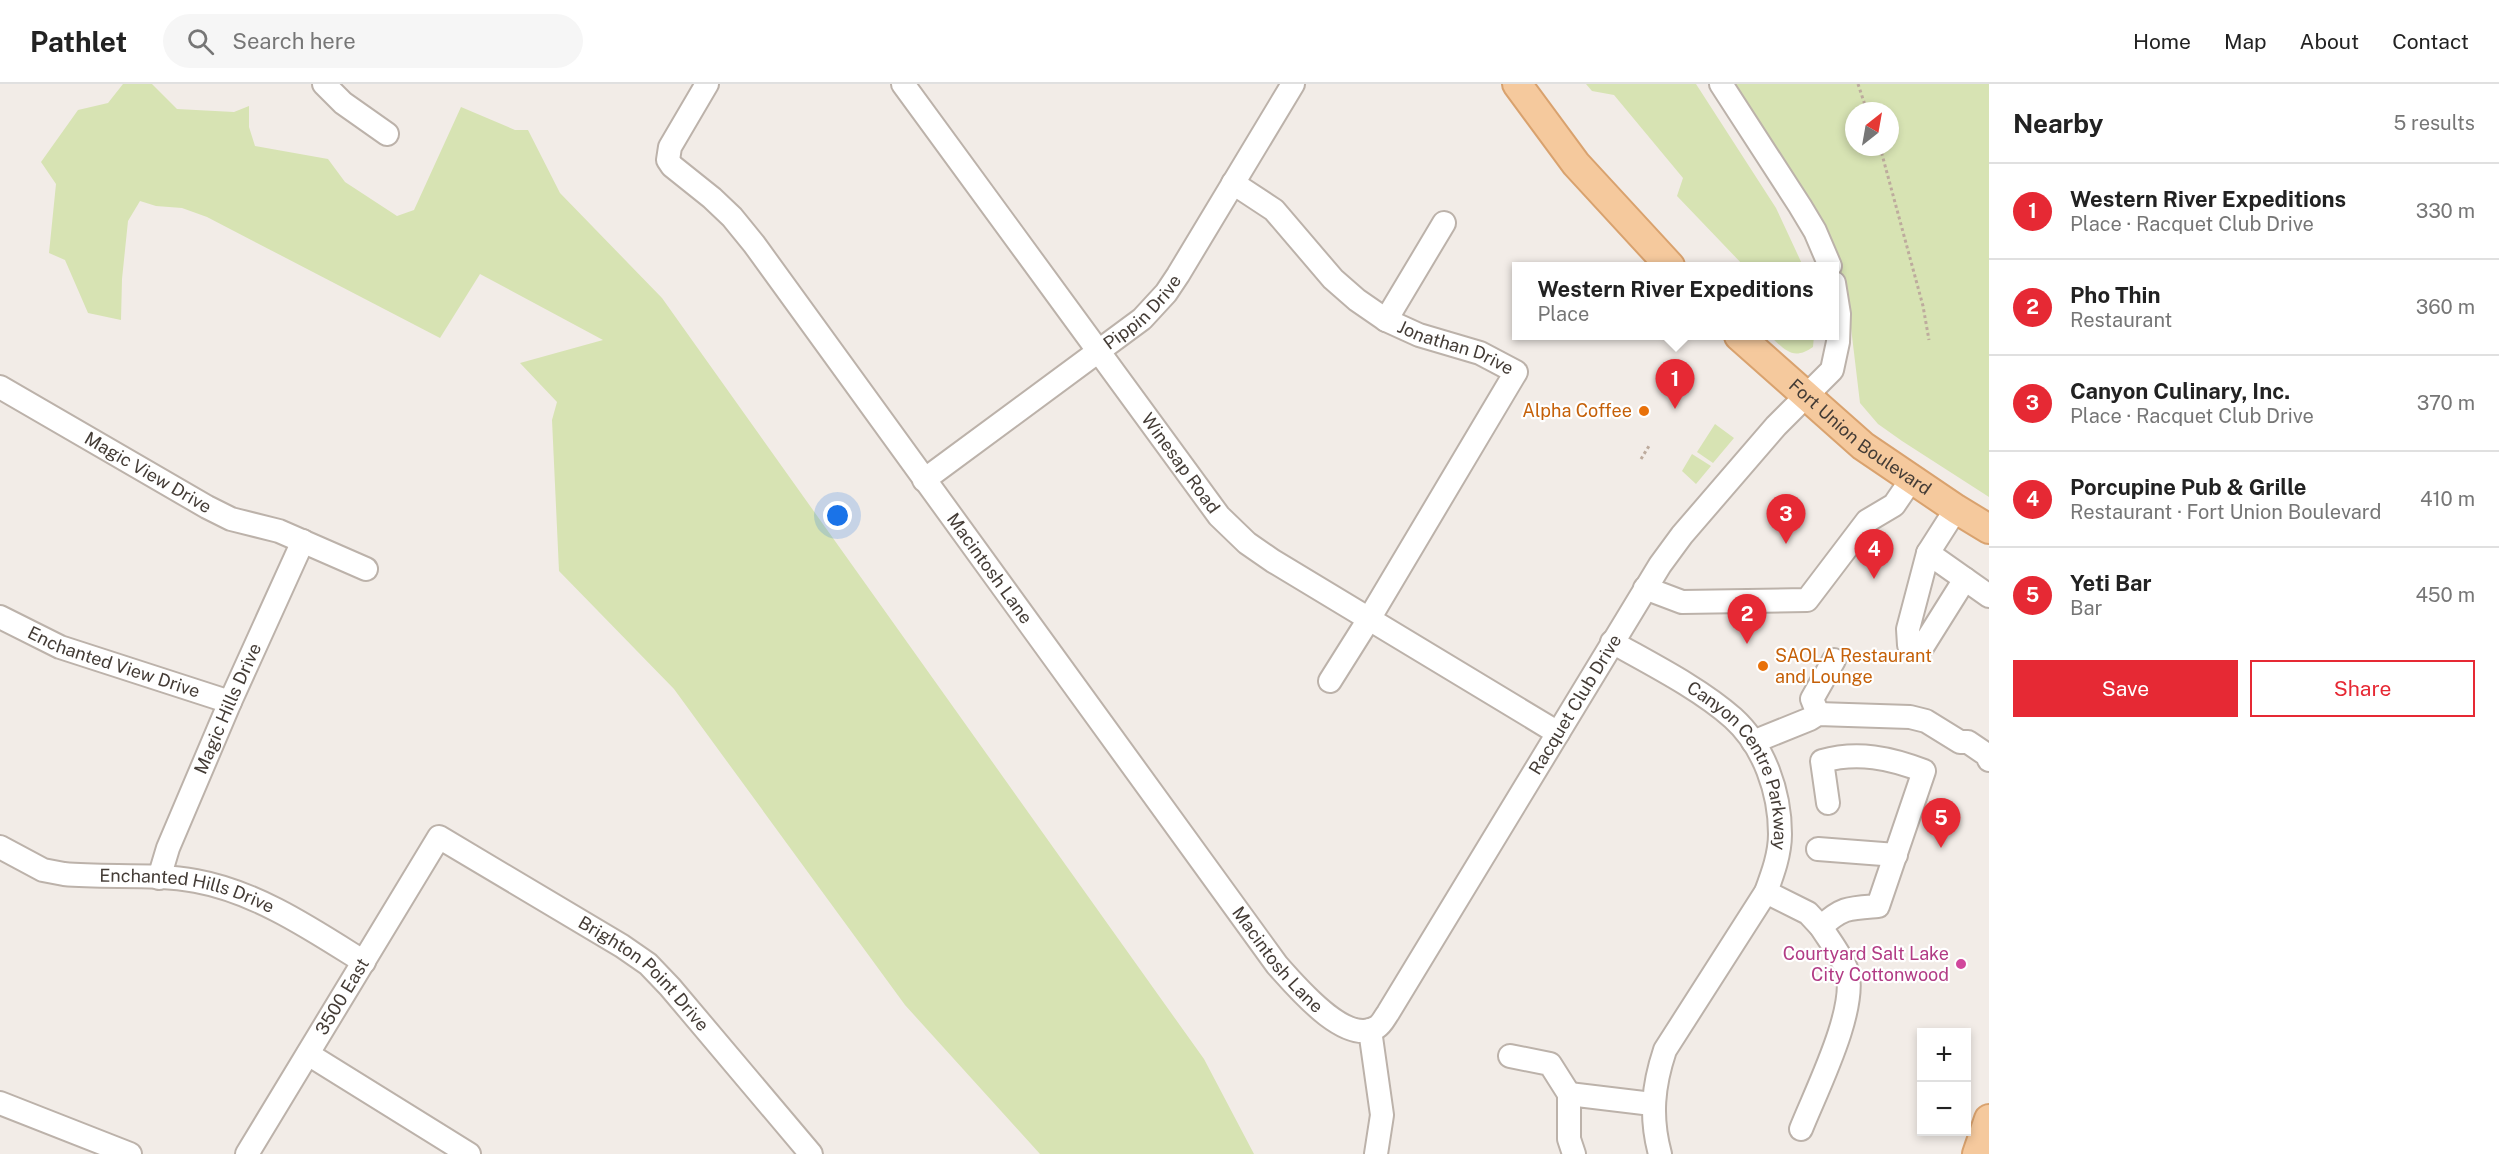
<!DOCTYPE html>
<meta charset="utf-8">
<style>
:root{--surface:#fff;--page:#f6f6f6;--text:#222;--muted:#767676;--line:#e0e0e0;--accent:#e62934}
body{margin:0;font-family:"Public Sans",sans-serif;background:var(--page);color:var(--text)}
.controls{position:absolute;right:18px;bottom:18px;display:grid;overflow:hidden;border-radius:0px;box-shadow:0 3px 9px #0003}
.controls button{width:54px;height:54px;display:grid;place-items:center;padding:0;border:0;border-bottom:2px solid var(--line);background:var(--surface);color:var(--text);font:30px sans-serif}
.compass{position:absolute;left:1845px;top:18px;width:54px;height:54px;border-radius:50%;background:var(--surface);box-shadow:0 3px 9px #0003;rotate:31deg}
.you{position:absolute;left:838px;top:432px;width:21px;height:21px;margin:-15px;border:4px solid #fff;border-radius:50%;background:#1a73e8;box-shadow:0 0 0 9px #1a73e833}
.badge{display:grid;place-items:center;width:39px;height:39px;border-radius:50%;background:var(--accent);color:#fff;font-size:20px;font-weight:700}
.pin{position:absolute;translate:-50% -50px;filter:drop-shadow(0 2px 3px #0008)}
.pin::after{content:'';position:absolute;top:32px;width:21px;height:18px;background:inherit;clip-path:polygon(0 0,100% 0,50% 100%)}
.popup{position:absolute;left:1512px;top:178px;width:327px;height:78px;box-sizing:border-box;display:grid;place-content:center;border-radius:0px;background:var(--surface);filter:drop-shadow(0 2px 4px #0005);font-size:20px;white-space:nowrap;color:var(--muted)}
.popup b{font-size:22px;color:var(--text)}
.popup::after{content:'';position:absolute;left:50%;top:100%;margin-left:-12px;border:12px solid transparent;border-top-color:var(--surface)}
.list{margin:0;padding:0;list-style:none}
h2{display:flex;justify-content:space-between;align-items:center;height:78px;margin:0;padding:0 24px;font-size:26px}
h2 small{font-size:20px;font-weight:400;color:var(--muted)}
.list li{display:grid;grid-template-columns:39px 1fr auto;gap:18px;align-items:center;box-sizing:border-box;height:96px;padding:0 24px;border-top:2px solid var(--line)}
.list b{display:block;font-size:22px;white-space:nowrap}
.list p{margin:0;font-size:20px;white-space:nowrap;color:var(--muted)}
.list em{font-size:20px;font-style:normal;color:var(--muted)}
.actions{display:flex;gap:12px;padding:18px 24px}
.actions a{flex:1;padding:14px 0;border:2px solid var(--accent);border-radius:0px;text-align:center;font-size:21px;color:var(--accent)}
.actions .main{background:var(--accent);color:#fff}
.icon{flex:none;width:33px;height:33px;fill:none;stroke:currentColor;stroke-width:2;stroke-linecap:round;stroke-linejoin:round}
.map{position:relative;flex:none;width:1989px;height:1070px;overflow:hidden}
header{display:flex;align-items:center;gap:36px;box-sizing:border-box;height:84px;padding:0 30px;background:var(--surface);border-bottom:2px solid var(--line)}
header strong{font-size:28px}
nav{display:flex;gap:33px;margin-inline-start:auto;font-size:21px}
.search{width:420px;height:54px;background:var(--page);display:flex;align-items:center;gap:15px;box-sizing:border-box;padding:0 21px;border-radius:33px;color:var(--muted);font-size:22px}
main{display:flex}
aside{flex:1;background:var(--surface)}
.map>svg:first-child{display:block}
.green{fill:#d7e3b3;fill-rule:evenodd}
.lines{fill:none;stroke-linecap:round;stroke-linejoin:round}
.minor-casing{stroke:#bcb2aa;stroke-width:26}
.major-casing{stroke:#d9a26e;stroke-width:32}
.path{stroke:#bdab9d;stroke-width:3;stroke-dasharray:3 3;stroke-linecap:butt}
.minor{stroke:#fff;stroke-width:22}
.major{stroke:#f5c99d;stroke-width:28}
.food-dot{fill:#e8710a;stroke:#fff;stroke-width:2}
.hotel-dot{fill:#d1479c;stroke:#fff;stroke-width:2}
.labels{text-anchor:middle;stroke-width:4.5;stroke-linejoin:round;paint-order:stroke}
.street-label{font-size:18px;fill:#443c36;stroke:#fff}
.food-label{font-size:18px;fill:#c56008;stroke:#fff;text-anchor:end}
.hotel-label{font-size:18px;fill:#b23c85;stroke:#fff;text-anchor:end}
</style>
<header>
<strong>Pathlet</strong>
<div class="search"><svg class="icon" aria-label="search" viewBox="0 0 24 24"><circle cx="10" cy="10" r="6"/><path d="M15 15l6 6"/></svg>Search here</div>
<nav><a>Home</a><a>Map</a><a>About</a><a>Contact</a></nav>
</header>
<main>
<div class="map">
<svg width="1989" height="1070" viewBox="0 0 1989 1070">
<rect width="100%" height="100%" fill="#f2ece7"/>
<!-- green -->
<path class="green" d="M123,0H152L177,25L234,28L249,22V43L255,62L328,75L345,98L397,132L414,126L461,23L515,46H528L560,109L662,214L1159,912L1204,975L1254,1070H1040L905,921L674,605L559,487L552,336L557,318L520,279L603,256L480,190L440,254L207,133L182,124L156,122L140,117L128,137L122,195L121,236L88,229L65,176L49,169L56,100L41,78L78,26L108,19Z
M1586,0H1696L1776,124L1803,182H1744L1677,112L1683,94L1614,11L1592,7Z
M1730,0H1989V413L1902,357L1878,340L1860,319L1846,202L1822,141L1765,47ZM1854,27H1890V63H1854Z
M1770,252H1769H1814L1813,263C1793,277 1785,266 1770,252Z
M1715,340L1734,354L1713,379L1697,368Z
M1692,370L1711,382L1696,400L1682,387Z"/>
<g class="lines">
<!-- minor casing -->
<g class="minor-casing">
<g id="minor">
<path d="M324,0L343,19L387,50"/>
<path id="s1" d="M707,0L670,63L668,76L672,82L712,114L732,133L754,160L1277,881C1296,902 1346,963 1377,943C1382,940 1385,933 1388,929L1660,481L1682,451L1776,342L1832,286L1838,258L1839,230L1834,199"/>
<path id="s2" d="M903,0L1219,432L1247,459L1273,477L1558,649"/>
<path d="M1721,0L1800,122L1815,147L1830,182"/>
<path id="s3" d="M1233,99L1274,126L1333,195L1357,216L1386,236L1419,251L1480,269L1516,288L1369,535L1330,597"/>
<path d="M1386,236L1444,139"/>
<path id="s4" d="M0,303L207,423L231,435L279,447L366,485"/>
<path id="s5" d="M924,396L1142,235L1166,209L1178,191L1293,0"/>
<path d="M1956,425L1928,469L1989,512"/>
<path d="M1928,469L1908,545L1909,561L1919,566L1923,562L1965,495"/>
<path d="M1645,504L1682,518L1807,516L1867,437L1894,421L1911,396"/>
<path id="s6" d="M0,533L60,563L230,618"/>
<path id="s7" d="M1612,558C1651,580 1699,604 1733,634C1764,662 1780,708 1780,750C1780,770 1773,789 1766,808L1665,966C1653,1002 1650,1033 1660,1070"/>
<path d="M1818,630L1812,615L1834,576"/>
<path d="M1753,658L1810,635L1818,630L1910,633L1926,637L1960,658H1968L1987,671L1989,676"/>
<path id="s8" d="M0,763L43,786L64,790C106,794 155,789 196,797C257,808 313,846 364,878"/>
<path d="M1818,765L1896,771"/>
<path id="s9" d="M159,794L168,764L230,618L303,457"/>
<path d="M1766,808L1808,829L1821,843C1842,823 1850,824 1878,822L1924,687C1890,674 1858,667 1822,677L1828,719"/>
<path d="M1370,946L1382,1031L1376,1070"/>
<path d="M308,970L469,1070"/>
<path d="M1510,972L1550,980L1569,1010"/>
<path d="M0,1019L130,1070"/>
<path d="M1801,1045C1816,1007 1858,925 1847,887C1842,872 1829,856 1821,843"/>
<path id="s10" d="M247,1070L439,753L622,862L648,880L670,903L811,1070"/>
<path d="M1574,1070L1569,1055V1010L1652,1020"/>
</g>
</g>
<!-- major casing -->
<g class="major-casing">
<g id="major">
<path d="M1517,0L1576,80L1670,182"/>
<path id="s11" d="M1739,252L1863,362L1956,425L1989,445"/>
<path d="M1977,1070L1989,1035"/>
</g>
</g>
<!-- path -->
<path class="path" d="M1858,0L1867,27
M1880,63L1923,222L1929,256
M1641,375L1649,362"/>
<!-- minor -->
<use href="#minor" class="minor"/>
<!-- major -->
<use href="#major" class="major"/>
</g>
<!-- markers -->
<g class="food-dot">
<circle cx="1644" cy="327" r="6"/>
<circle cx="1763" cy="582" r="6"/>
</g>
<circle class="hotel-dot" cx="1961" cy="880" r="6"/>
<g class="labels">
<!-- street labels -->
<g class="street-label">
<text dy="6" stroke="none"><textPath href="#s5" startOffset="276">Pippin Drive</textPath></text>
<text dy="6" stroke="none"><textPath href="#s3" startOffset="282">Jonathan Drive</textPath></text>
<text dy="6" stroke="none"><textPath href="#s11" startOffset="158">Fort Union Boulevard</textPath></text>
<text dy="6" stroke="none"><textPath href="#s2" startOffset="470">Winesap Road</textPath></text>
<text dy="6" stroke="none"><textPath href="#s4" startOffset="171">Magic View Drive</textPath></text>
<text dy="6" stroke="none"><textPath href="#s1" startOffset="608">Macintosh Lane</textPath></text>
<text dy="6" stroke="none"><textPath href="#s6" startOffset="123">Enchanted View Drive</textPath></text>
<text dy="6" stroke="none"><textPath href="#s1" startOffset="1602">Racquet Club Drive</textPath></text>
<text dy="6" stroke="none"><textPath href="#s9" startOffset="183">Magic Hills Drive</textPath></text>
<text dy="6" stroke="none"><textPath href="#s7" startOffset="188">Canyon Centre Parkway</textPath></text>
<text dy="6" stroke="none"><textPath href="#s8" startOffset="195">Enchanted Hills Drive</textPath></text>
<text dy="6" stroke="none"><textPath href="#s1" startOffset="1094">Macintosh Lane</textPath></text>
<text dy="6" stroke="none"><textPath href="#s10" startOffset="618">Brighton Point Drive</textPath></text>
<text dy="6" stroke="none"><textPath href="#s10" startOffset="184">3500 East</textPath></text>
</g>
<!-- food labels -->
<g class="food-label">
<text x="1632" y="333">Alpha Coffee</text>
<text x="1775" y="578" text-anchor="start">SAOLA Restaurant<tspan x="1775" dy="21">and Lounge</tspan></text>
</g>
<!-- hotel labels -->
<g class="hotel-label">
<text x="1949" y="876">Courtyard Salt Lake<tspan x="1949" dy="21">City Cottonwood</tspan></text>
</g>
</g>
</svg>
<div class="controls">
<button>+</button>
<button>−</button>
</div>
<svg class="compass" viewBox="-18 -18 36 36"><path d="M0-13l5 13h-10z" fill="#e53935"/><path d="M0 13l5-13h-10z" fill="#767676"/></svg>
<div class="you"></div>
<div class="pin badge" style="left:1675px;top:325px">1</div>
<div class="popup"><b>Western River Expeditions</b>Place</div>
<div class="pin badge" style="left:1747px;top:560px">2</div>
<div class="pin badge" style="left:1786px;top:460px">3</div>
<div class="pin badge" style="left:1874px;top:495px">4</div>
<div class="pin badge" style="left:1941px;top:764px">5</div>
</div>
<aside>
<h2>Nearby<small>5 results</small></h2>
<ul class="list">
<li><span class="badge">1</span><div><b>Western River Expeditions</b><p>Place · Racquet Club Drive</p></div><em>330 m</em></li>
<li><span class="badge">2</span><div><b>Pho Thin</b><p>Restaurant</p></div><em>360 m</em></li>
<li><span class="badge">3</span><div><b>Canyon Culinary, Inc.</b><p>Place · Racquet Club Drive</p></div><em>370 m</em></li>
<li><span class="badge">4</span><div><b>Porcupine Pub &amp; Grille</b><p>Restaurant · Fort Union Boulevard</p></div><em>410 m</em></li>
<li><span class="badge">5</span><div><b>Yeti Bar</b><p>Bar</p></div><em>450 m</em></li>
</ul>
<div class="actions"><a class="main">Save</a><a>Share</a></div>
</aside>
</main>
